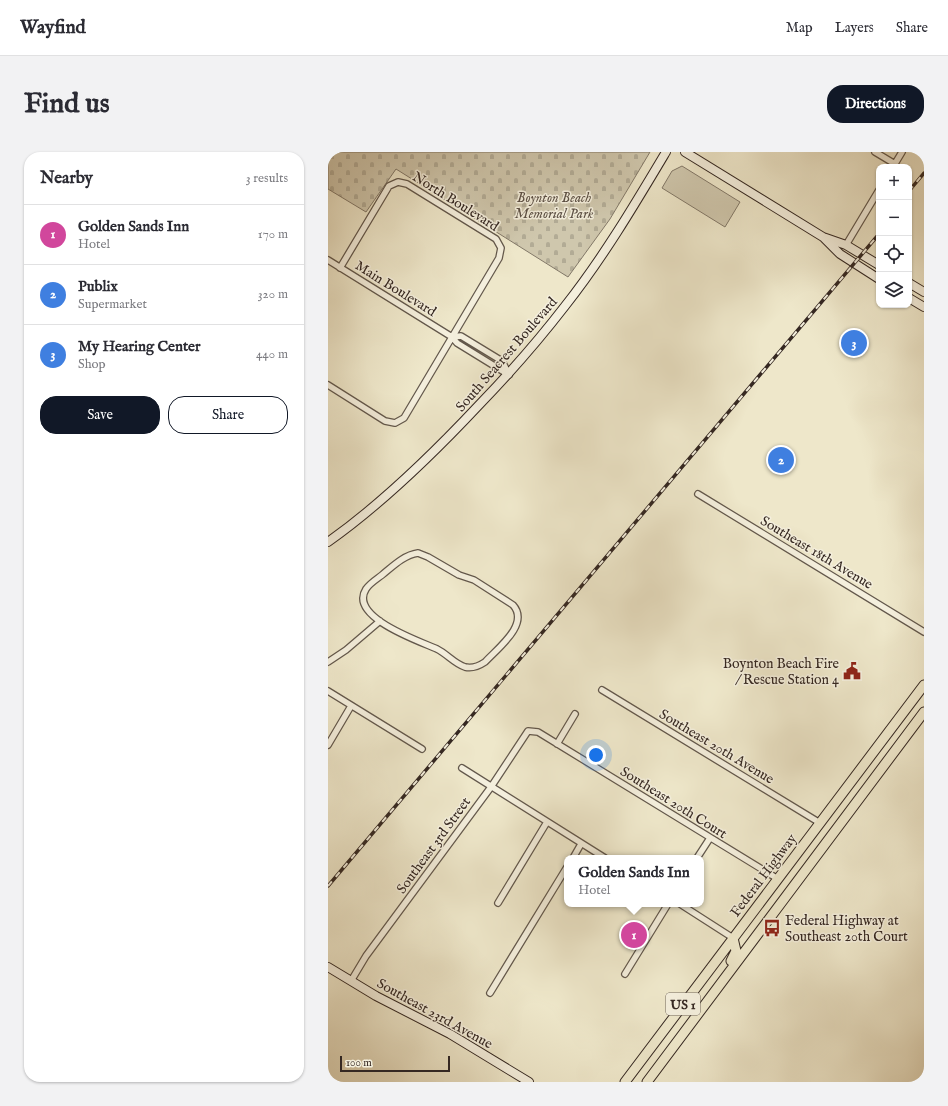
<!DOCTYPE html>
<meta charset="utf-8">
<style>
:root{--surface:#fff;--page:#f2f2f3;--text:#2b2b33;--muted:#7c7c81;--line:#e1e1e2;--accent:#111827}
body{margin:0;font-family:"IM FELL English",serif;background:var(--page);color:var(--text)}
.controls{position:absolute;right:12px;top:12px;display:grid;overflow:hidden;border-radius:8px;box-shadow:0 1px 3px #0004}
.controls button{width:36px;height:36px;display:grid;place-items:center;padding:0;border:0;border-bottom:1px solid var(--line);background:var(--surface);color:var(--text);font:20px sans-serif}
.scale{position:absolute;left:12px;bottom:10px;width:110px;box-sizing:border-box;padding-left:4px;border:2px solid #352822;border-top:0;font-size:11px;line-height:14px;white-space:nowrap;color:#352822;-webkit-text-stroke:3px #f4efdd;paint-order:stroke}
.you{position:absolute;left:268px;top:603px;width:14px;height:14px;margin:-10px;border:3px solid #fff;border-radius:50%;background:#1a73e8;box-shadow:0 0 0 6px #1a73e833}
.badge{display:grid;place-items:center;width:26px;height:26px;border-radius:50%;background:var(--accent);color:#fff;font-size:13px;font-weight:700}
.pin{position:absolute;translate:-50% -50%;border:2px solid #fff;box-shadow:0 1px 4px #0006}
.popup{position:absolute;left:236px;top:703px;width:140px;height:52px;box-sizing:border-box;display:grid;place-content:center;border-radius:8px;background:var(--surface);filter:drop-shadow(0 1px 3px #0005);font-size:13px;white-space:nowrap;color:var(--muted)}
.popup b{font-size:15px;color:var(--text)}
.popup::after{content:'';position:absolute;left:50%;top:100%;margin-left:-8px;border:8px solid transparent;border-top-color:var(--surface)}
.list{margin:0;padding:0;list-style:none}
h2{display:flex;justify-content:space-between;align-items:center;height:52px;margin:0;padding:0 16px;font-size:17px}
h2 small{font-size:13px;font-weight:400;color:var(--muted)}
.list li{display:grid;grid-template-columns:26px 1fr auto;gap:12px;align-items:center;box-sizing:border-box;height:60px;padding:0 16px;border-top:1px solid var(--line)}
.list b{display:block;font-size:15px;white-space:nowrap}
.list p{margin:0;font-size:13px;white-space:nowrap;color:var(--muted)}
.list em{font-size:13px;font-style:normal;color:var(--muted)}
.actions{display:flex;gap:8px;padding:12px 16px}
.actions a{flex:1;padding:9px 0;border:1px solid var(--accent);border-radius:16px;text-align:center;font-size:14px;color:var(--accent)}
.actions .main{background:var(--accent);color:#fff}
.icon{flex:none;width:22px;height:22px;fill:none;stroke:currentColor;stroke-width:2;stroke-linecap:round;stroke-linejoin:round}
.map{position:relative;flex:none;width:596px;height:930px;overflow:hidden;border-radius:16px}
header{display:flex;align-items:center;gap:24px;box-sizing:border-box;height:56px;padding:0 20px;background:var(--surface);border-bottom:1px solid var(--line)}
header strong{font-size:19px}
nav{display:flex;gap:22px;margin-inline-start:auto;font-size:14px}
.intro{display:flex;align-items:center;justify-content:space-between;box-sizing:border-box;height:96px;padding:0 24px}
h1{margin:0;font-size:28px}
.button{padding:10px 18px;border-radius:16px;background:var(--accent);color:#fff;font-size:14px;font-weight:700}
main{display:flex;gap:24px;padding:0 24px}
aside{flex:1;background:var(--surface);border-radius:16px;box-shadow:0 1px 3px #0004}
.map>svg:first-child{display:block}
.cemetery{fill:url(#cemetery-stones);stroke:#827868}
.park{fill:#cfc7ad;stroke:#827868}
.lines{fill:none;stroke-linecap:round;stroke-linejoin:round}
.street-casing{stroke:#63584c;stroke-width:8}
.secondary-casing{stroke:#352822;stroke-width:10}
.primary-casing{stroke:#352822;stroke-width:11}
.street{stroke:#f4efdd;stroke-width:5.5}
.secondary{stroke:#f4efdd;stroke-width:8}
.primary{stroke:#eee7ca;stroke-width:9}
.rail-casing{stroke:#352822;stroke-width:3.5}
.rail{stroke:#f4efdd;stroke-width:2;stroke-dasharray:6;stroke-linecap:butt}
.labels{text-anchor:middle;stroke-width:3;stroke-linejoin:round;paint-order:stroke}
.shield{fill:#f4efdd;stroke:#6e645a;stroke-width:1}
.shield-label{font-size:13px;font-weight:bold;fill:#352822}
.park-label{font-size:14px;font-style:italic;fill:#5c5045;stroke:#f4efdd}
.street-label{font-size:14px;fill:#352822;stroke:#f4efdd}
.poi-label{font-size:14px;fill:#352822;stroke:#f4efdd;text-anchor:end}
</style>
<header>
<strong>Wayfind</strong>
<nav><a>Map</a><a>Layers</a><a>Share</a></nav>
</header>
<div class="intro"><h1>Find us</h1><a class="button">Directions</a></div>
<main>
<aside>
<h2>Nearby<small>3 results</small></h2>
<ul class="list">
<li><span class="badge" style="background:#d1479c">1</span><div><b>Golden Sands Inn</b><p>Hotel</p></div><em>170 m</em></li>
<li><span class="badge" style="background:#3f7fe0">2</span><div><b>Publix</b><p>Supermarket</p></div><em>320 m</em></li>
<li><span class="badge" style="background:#3f7fe0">3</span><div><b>My Hearing Center</b><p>Shop</p></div><em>440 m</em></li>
</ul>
<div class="actions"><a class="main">Save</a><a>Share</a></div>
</aside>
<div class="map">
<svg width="596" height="930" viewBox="0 0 596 930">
<defs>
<pattern id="cemetery-stones" width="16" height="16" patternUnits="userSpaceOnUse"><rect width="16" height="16" fill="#cfc7ad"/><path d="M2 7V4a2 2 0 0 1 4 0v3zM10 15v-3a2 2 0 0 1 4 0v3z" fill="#b2ab95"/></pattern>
</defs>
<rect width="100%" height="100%" fill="#eee7ca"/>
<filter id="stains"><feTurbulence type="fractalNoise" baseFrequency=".005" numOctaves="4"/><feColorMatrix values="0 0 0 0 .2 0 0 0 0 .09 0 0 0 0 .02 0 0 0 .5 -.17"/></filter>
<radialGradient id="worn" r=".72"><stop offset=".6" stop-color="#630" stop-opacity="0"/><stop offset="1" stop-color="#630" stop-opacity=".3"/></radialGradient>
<!-- cemetery -->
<path class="cemetery" d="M0,0H322L282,67L240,125L68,17L38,60L0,37Z"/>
<!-- park -->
<path class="park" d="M354,14L412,50L397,75L334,36L344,19Z"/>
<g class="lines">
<!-- street casing -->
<g class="street-casing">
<path id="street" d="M547,0L567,12
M565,15L574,0
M518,93L551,38
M0,108L124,185L129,191L181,223
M124,185L133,184L174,209L181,223
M0,233L57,269L67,271L76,266L171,106L173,96L168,87L79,32L70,30L61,34L12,116
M370,342L596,480
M90,401L100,405L131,423L146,428L185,453C202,472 170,496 157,510C151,514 145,517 137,515C127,512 119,502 109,497C91,489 20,465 38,437C42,431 49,427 54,423C65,414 76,403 90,401Z
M0,510L18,498L52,469
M274,538L492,671
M0,539L94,597
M229,592L247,562
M0,593L23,554
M134,616L277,706
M245,706L253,692
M369,706L382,686
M170,751L219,670
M352,752L405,786
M297,822L340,752
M23,829L38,804L163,635L200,579L210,580L450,727
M162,841L239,715"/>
</g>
<!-- secondary casing -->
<g class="secondary-casing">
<path id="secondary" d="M357,0L495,85L518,93L551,113
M496,86L512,102L551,127
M581,131L596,140
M581,146L596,155
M0,390C55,351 104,303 150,254C181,222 210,189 237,154C275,106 307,52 338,0
M0,815L48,844L122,882L201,930"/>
</g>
<!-- primary casing -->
<g class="primary-casing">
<path id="primary" d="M403,809L408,799L405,786
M297,930L596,533
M319,930L596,560"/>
</g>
<!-- street -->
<use href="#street" class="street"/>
<!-- secondary -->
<use href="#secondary" class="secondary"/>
<!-- primary -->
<use href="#primary" class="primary"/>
<!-- rail casing -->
<g class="rail-casing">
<path id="rail" d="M581,39L596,21
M0,734L551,82"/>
</g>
<!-- rail -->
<use href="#rail" class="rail"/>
</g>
<!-- icons -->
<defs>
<g id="civic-bare" transform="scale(1.38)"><path d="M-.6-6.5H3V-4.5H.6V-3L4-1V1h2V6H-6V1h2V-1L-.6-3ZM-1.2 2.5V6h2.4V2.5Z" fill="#8f2418" stroke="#f4efdd" stroke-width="2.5" paint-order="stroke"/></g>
<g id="bus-bare" transform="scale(1.38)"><path d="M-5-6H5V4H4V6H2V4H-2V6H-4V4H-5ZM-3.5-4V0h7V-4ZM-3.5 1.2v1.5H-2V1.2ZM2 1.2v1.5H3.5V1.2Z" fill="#8f2418" stroke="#f4efdd" stroke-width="2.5" paint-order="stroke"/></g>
</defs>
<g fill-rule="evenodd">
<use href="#civic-bare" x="524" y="519"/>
<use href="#bus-bare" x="444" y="776"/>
</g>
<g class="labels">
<!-- shield labels -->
<rect class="shield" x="338" y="841" width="34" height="22" rx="3"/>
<g class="shield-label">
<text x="355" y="857">US 1</text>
</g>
<!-- park labels -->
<g class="park-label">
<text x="226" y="50">Boynton Beach<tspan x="226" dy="16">Memorial Park</tspan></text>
</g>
<!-- street labels -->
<g class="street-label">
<text transform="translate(128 49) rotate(32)" y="5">North Boulevard</text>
<text transform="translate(68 136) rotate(32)" y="5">Main Boulevard</text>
<text transform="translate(178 202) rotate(-49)" y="5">South Seacrest Boulevard</text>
<text transform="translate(489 400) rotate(31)" y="5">Southeast 18th Avenue</text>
<text transform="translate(389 594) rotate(31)" y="5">Southeast 20th Avenue</text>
<text transform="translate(346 650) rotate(32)" y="5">Southeast 20th Court</text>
<text transform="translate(105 693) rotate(-54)" y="5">Southeast 3rd Street</text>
<text transform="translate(435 723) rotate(-53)" y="5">Federal Highway</text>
<text transform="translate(107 861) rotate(29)" y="5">Southeast 23rd Avenue</text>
</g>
<!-- poi labels -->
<g class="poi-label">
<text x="511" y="516">Boynton Beach Fire<tspan x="511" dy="16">/ Rescue Station 4</tspan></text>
<text x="457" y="773" text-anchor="start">Federal Highway at<tspan x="457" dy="16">Southeast 20th Court</tspan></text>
</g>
</g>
<rect width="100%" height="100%" filter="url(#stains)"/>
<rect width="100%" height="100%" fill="url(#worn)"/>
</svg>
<div class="controls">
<button>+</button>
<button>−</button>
<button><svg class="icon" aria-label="locate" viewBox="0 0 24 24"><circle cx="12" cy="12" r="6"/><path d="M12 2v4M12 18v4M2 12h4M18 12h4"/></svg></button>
<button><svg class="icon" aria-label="layers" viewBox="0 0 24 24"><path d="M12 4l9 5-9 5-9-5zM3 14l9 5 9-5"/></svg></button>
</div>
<div class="scale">100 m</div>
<div class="you"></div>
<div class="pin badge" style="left:306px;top:783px;background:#d1479c">1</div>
<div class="popup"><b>Golden Sands Inn</b>Hotel</div>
<div class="pin badge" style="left:453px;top:308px;background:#3f7fe0">2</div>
<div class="pin badge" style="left:526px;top:191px;background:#3f7fe0">3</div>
</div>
</main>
